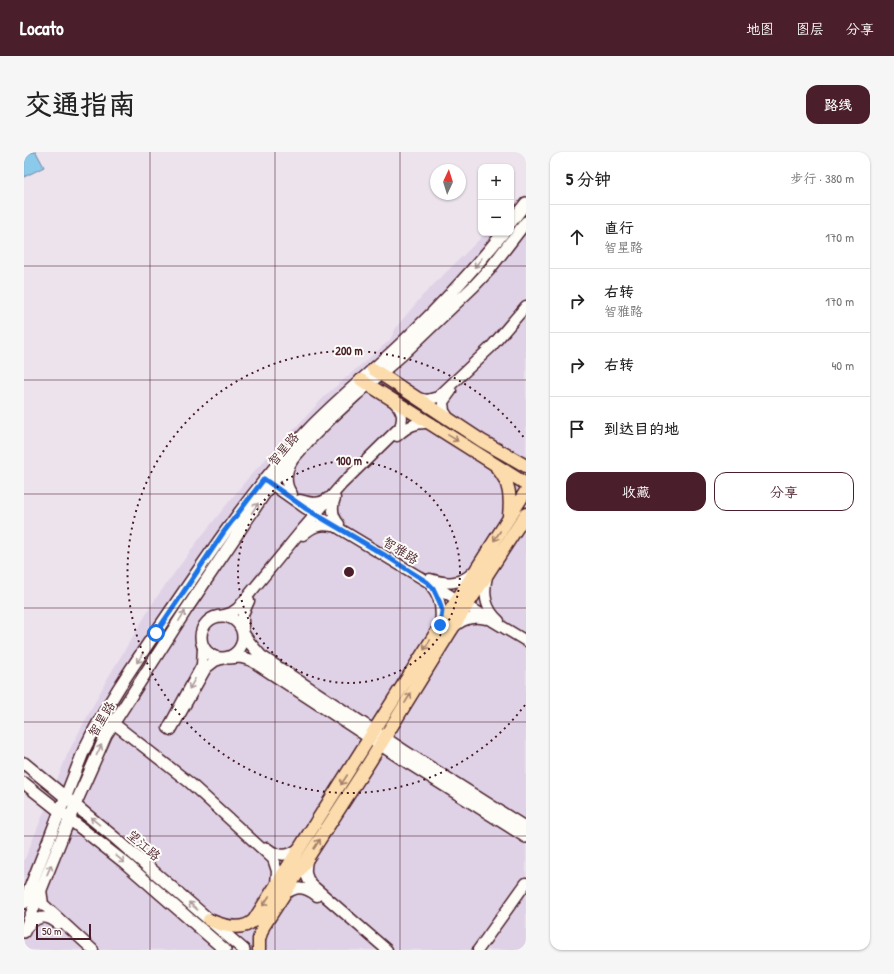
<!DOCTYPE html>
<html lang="zh">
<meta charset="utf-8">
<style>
:root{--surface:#fff;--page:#f6f6f6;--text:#222;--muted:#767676;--line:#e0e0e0;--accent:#4a1f2b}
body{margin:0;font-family:"Patrick Hand","LXGW WenKai TC",sans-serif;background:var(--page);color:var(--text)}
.controls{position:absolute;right:12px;top:12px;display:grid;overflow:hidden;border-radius:8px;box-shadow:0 1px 3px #0004}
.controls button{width:36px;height:36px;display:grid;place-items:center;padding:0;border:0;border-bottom:1px solid var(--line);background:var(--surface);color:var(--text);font:20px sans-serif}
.compass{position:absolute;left:406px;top:12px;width:36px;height:36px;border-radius:50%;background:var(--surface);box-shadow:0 1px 3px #0004;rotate:4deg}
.scale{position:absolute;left:12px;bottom:10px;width:55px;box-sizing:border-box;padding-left:4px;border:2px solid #4a1f2b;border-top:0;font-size:11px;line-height:14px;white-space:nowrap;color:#4a1f2b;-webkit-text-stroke:3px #fdfcf7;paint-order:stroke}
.stop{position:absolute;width:12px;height:12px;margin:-9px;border:3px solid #1a73e8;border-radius:50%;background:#fff}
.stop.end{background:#1a73e8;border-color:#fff;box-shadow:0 1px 4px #0008}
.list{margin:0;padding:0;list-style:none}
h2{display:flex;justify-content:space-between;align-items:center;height:52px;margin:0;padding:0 16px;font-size:17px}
h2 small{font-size:13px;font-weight:400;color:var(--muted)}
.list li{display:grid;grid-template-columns:26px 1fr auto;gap:12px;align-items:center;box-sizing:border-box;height:64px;padding:0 16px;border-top:1px solid var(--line)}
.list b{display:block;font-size:15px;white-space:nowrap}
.list p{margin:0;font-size:13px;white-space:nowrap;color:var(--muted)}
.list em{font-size:13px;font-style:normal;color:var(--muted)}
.actions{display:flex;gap:8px;padding:12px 16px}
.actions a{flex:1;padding:9px 0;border:1px solid var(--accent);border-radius:12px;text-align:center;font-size:14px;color:var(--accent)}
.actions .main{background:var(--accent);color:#fff}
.icon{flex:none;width:22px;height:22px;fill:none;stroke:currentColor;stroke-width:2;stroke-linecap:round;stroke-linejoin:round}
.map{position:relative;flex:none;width:502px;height:798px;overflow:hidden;border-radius:12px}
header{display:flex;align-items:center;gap:24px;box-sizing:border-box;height:56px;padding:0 20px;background:var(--accent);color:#fff}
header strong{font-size:19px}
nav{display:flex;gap:22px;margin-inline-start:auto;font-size:14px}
.intro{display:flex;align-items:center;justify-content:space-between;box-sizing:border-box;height:96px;padding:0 24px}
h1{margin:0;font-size:28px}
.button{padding:10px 18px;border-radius:12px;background:var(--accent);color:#fff;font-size:14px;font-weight:700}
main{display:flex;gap:24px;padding:0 24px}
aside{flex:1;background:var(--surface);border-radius:12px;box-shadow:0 1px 3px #0004}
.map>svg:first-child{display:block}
.built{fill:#e0d2e6}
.water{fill:#8bcaeb;stroke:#71869e}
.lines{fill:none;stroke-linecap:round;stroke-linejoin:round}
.tertiary-casing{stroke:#4a1f2b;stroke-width:13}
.secondary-casing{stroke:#4a1f2b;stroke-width:14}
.primary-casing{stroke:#4a1f2b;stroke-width:15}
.tertiary{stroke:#fdfcf7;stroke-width:10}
.secondary{stroke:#fdfcf7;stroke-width:11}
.primary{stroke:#fcdcac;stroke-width:12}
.oneway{stroke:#ac999b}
.oneway2{stroke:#a37e6c}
.route{stroke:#1a73e8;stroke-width:5}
.grid{fill:none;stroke:#4a1f2b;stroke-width:1;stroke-opacity:0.55}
.ring{fill:none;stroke:#4a1f2b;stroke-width:2;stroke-dasharray:2 4}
.labels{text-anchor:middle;stroke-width:4;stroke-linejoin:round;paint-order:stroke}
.street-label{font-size:13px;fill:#4a1f2b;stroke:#fdfcf7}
.centre{fill:#4a1f2b;stroke:#fdfcf7;stroke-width:2}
.ring-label{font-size:12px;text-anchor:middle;font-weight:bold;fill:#4a1f2b;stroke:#fdfcf7;stroke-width:4;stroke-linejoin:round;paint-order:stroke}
</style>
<header>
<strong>Locato</strong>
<nav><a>地图</a><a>图层</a><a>分享</a></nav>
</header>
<div class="intro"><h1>交通指南</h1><a class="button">路线</a></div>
<main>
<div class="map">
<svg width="502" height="798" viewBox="0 0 502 798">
<rect width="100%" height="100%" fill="#ece3ed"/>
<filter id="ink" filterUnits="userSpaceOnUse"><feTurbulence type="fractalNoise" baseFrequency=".025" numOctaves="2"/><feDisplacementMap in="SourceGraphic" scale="8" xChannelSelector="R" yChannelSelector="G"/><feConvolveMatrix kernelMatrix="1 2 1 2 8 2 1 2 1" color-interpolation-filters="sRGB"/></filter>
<g filter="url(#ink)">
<!-- built -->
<path class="built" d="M502,42V798H0V709L44,601L82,529L132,446L176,386L224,326L303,242L366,188L373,174L399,143L462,81H487V56Z"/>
<!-- water -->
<path class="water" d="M0,0H12L20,15L0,25Z"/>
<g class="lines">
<!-- tertiary casing -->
<g class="tertiary-casing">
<path id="tertiary" d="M393,246L403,248L414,245L467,195L502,154
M425,267L420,259L419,250L427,239
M373,284C383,275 391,270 405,271
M268,309C262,319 260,332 268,342
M240,327L281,356L502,489
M311,346C307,356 308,364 315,372
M276,348C286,351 296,353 304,346
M279,383C289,374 296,372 308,374
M463,424C459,442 461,457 475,469
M406,427C422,432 437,433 449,420
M407,434C417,445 418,459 416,473
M197,464L207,461L214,456L277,379L318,332L376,275C380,265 378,258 371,251
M431,474C441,466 450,464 462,467
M219,478V462L225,449
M179,496L178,513L144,576L147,578L182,516L191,509L197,507
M79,563L166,631L249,707L253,719L252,733
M243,696C254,705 264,705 275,696
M283,708C281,719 281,725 288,733L363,798
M17,738L19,752L69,798
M259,743C273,734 280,734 293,744
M2,776C12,765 21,761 34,772
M454,798L502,731"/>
</g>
<!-- secondary casing -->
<g class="secondary-casing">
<path id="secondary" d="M487,70L502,51
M177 485a21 21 0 1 1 42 0a21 21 0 1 1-42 0Z
M219,481L225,490L237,504L382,600L502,676
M205,506L216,505L227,508L378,607L502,685
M0,611L91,686L220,798
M0,631L101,711L201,798
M0,751L60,598C83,550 115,505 145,461C188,398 230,335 283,279C315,245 353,216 386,183C419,151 450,117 479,81
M0,780L51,653L82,583L162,458L247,332L286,287L307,266L333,242L380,201L450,134L465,118L502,70"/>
</g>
<!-- primary casing -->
<g class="primary-casing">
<path id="primary" d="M349,217L458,289L502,314
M337,228L502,332
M473,316C486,330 487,346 485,364
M185,768C199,774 218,780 230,768L502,339
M235,798V787L239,775L345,611L426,480L502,362"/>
</g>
<!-- tertiary -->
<use href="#tertiary" class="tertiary"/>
<!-- secondary -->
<use href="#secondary" class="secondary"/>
<!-- primary -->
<use href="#primary" class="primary"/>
</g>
<!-- one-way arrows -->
<defs><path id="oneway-shaft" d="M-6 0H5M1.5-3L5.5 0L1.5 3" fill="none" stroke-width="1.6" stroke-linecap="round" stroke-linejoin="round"/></defs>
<g class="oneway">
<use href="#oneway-shaft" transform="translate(454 111) rotate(129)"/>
<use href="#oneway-shaft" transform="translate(231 356) rotate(-56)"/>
<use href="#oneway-shaft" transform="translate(158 464) rotate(-58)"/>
<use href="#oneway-shaft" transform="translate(116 506) rotate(123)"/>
<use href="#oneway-shaft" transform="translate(168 532) rotate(120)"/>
<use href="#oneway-shaft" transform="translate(75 598) rotate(-65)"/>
<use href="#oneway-shaft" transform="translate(71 669) rotate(-141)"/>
<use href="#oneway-shaft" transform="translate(96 707) rotate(39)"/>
<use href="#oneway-shaft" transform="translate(25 718) rotate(-68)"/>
<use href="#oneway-shaft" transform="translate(169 754) rotate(-139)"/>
</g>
<g class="oneway2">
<use href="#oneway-shaft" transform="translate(429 286) rotate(32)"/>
<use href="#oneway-shaft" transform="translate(473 384) rotate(123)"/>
<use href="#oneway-shaft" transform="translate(403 493) rotate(122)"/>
<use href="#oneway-shaft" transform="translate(384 546) rotate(-59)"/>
<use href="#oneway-shaft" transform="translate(320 628) rotate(123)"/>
<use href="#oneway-shaft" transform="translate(293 692) rotate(-57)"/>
<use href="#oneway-shaft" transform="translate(242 749) rotate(123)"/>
</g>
</g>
<g class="lines" filter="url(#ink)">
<!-- route -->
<path class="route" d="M132,481L199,381L240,327L281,356L362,404L403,430L409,436L416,451L418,459L416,473"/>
</g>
<!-- grid -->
<path class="grid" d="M126,0V798M251,0V798M376,0V798M0,114H502M0,228H502M0,342H502M0,456H502M0,570H502M0,684H502"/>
<!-- distance rings -->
<g class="ring">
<circle cx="325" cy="420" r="111"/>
<path d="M501 553A221 221 0 1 1 501 287"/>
</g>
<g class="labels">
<!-- street labels -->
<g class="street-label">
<text transform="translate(259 297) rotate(-49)" y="5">智星路</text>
<text transform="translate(377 398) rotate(32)" y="5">智雅路</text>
<text transform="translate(77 567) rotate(-59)" y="5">智星路</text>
<text transform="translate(120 693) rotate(41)" y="5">望江路</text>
</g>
</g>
<circle cx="325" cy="420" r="6" class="centre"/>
<g class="ring-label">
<text x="325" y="203">200 m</text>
<text x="325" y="313">100 m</text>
</g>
</svg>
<div class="controls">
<button>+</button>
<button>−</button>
</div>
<svg class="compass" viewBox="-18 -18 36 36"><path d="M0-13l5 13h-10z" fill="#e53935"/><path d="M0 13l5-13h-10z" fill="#767676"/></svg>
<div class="scale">50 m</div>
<div class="stop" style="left:132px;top:481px"></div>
<div class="stop end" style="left:416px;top:473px"></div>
</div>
<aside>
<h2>5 分钟<small>步行 · 380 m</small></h2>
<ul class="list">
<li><svg class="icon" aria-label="ahead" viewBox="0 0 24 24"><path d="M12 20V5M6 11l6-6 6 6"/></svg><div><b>直行</b><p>智星路</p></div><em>170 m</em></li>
<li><svg class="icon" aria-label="right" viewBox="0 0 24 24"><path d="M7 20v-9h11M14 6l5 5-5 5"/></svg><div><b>右转</b><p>智雅路</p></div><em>170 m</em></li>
<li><svg class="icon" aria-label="right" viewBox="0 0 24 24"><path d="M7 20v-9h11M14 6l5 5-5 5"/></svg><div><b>右转</b></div><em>40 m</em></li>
<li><svg class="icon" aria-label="arrive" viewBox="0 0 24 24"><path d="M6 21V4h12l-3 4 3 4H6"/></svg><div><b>到达目的地</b></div></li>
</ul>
<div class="actions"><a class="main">收藏</a><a>分享</a></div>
</aside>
</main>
